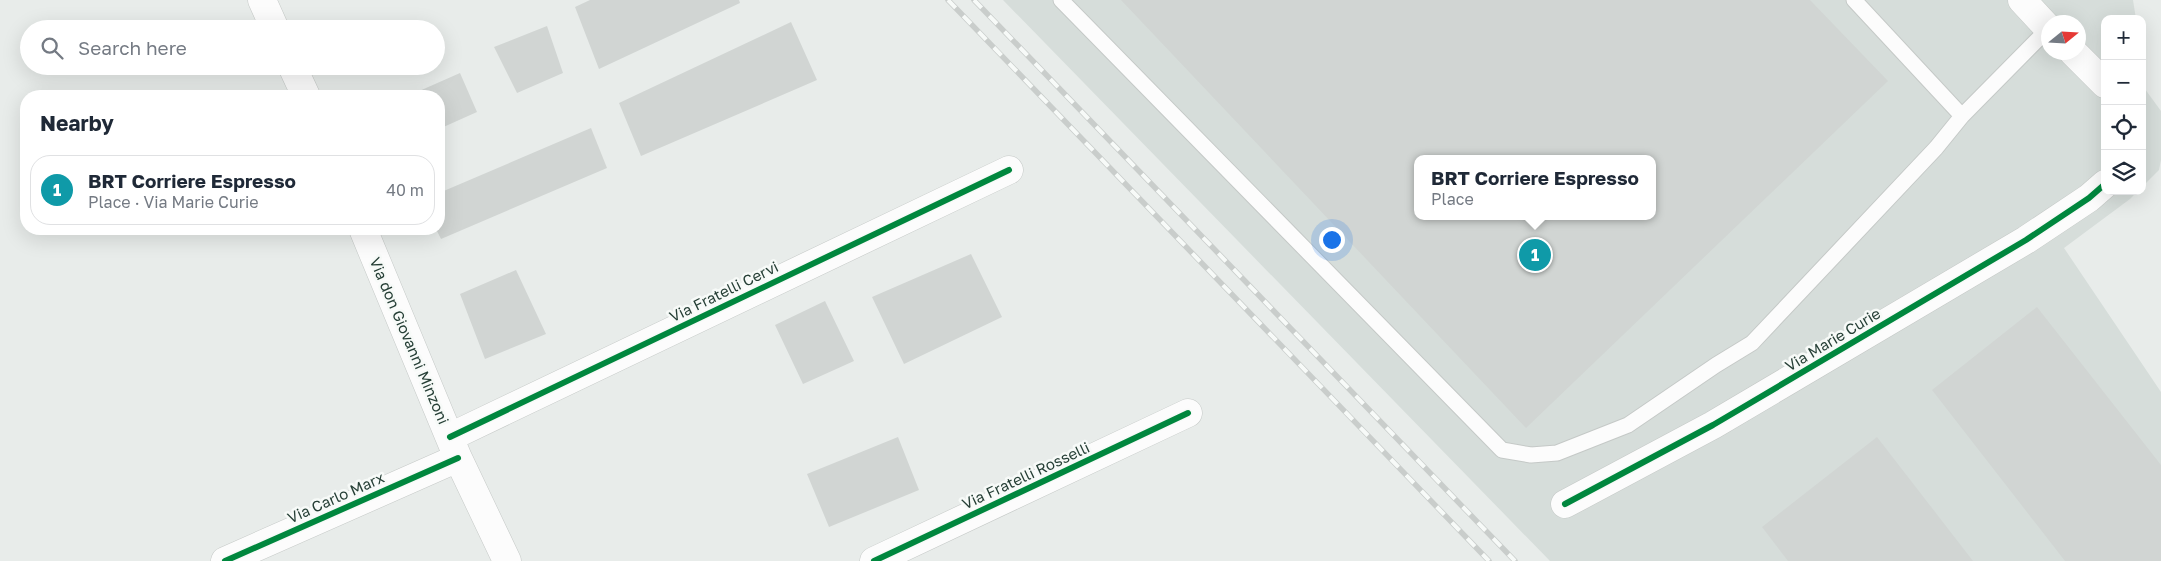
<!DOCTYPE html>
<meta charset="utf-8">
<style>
:root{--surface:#fff;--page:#f2f2f3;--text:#1f2937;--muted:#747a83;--line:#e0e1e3;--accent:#1a73e8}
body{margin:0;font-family:"Golos Text",sans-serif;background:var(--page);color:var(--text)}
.controls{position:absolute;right:15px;top:15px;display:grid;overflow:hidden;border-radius:10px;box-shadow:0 5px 20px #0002}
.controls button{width:45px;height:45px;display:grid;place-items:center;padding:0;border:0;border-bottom:1px solid var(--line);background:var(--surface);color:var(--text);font:25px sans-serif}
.compass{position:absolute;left:2041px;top:15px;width:45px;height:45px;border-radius:50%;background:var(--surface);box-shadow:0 5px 20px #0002;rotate:72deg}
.you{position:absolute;left:1331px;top:239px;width:18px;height:18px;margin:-12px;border:4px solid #fff;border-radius:50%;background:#1a73e8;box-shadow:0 0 0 8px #1a73e833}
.badge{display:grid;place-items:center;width:32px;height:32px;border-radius:50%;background:var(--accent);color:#fff;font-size:16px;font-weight:700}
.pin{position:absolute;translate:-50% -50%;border:2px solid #fff;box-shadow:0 1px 5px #0006}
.popup{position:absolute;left:1414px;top:155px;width:242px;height:65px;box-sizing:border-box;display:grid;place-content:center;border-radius:10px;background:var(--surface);filter:drop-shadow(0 1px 4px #0005);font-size:16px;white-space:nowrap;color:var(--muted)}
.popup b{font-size:19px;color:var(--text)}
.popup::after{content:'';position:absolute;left:50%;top:100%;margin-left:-10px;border:10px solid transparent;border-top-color:var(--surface)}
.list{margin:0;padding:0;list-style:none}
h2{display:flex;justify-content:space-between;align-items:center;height:65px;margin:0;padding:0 20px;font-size:21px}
h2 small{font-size:16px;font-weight:400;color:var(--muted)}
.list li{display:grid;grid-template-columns:32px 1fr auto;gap:15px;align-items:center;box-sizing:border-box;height:70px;margin:0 10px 10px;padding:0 10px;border:1px solid var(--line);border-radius:20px}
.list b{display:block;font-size:19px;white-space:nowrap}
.list p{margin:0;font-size:16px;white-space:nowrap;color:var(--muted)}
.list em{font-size:16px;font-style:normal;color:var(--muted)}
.icon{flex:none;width:28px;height:28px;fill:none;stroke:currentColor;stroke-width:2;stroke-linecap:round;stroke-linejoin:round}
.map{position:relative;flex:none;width:2161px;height:561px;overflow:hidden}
.search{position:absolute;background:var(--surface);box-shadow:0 5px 20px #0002;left:20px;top:20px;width:425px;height:55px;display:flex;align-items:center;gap:12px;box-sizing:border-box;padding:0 18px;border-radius:28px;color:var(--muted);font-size:19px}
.panel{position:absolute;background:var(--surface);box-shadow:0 5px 20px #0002;left:20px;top:90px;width:425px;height:145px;border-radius:20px}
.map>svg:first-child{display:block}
.built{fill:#d6ddda;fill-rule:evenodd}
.building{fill:#d1d5d3;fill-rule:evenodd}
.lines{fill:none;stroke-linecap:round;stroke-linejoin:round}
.lane-casing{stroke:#c5c9c7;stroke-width:17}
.street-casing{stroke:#c5c9c7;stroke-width:29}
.lane{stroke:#fcfcfc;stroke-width:15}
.street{stroke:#fcfcfc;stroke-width:28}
.rail-casing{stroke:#c9cdcb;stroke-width:5.5}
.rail{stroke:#f7faf8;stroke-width:4;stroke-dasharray:11;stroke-linecap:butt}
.cycleway-casing{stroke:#f7faf8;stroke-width:9}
.cycleway{stroke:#00873e;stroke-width:6}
.labels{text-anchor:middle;stroke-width:5;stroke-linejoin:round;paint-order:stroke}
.street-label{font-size:15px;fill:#263f36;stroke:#f7faf8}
</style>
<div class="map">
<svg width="2161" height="561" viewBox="0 0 2161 561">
<rect width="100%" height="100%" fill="#e8ecea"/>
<!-- built -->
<path class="built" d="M1003,0H2133L2136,19H2105V191H2138L2130,199L2064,248L2161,392V561H1550ZM2048,22H2078V52H2048ZM1418,159H1652V216H1418Z
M2142,85L2161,111V160L2159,170L2142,187Z"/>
<!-- building -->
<path class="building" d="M590,0H739L740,3L599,69L575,7Z
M1121,0H1810L1888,81L1526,428ZM1418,159H1652V216H1418Z
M791,22L817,80L641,156L619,103Z
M547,26L563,73L517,93L494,47Z
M460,73L477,112L439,129V96H408Z
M591,128L607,168L441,239L436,229H439V193Z
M971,254L1002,317L904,364L872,297Z
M516,270L546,334L485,359L460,294Z
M825,301L854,361L803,384L775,325Z
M2037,307L2161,465V561H2065L1932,390Z
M898,437L919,490L829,527L807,474Z
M1877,437L1973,561H1788L1762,527Z"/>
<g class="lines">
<!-- lane casing -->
<g class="lane-casing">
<path id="lane" d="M1061,0L1502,450L1531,455L1557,453L1628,425L1716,365L1752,343L1936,148L1962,116L2048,29
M1854,0L1962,116"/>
</g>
<!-- street casing -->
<g class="street-casing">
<path id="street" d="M262,0L275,29
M2022,0L2048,28
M2073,52L2105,84
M292,66L306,96
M363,229L458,458L507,561
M450,437L1009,170
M1565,504L1713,425L2026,240L2089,198L2105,184
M225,561L458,458
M874,561L1188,413"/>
</g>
<!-- lane -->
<use href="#lane" class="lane"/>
<!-- street -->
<use href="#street" class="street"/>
<!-- rail casing -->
<g class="rail-casing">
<path id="rail" d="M948,0L1489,561
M974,0L1515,561"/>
</g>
<!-- rail -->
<use href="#rail" class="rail"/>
<!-- cycleway casing -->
<g class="cycleway-casing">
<path id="cycleway" d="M450,437L1009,170
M1565,504L1713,425L2026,240L2089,198L2105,184
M225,561L458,458
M874,561L1188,413"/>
</g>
<!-- cycleway -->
<use href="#cycleway" class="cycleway"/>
</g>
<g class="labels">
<!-- street labels -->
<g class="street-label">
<text transform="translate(724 292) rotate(-26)" y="5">Via Fratelli Cervi</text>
<text transform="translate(1833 340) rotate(-31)" y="5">Via Marie Curie</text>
<text transform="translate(409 341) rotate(67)" y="5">Via don Giovanni Minzoni</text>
<text transform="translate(1026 476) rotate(-25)" y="5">Via Fratelli Rosselli</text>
<text transform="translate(336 498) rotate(-24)" y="5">Via Carlo Marx</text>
</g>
</g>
</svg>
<div class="controls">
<button>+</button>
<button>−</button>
<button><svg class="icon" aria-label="locate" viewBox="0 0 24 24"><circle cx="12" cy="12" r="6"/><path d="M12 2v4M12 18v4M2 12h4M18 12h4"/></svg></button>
<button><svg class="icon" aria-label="layers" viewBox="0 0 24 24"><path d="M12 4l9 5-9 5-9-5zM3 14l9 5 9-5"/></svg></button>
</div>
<svg class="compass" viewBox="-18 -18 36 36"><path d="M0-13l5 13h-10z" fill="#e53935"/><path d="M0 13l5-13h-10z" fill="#747a83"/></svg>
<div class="you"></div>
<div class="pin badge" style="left:1535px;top:255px;background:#0f9aa8">1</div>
<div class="popup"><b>BRT Corriere Espresso</b>Place</div>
<div class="search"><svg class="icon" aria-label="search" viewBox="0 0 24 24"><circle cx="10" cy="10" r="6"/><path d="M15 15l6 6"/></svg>Search here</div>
<section class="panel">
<h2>Nearby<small></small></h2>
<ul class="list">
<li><span class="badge" style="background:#0f9aa8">1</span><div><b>BRT Corriere Espresso</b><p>Place · Via Marie Curie</p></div><em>40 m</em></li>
</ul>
</section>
</div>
